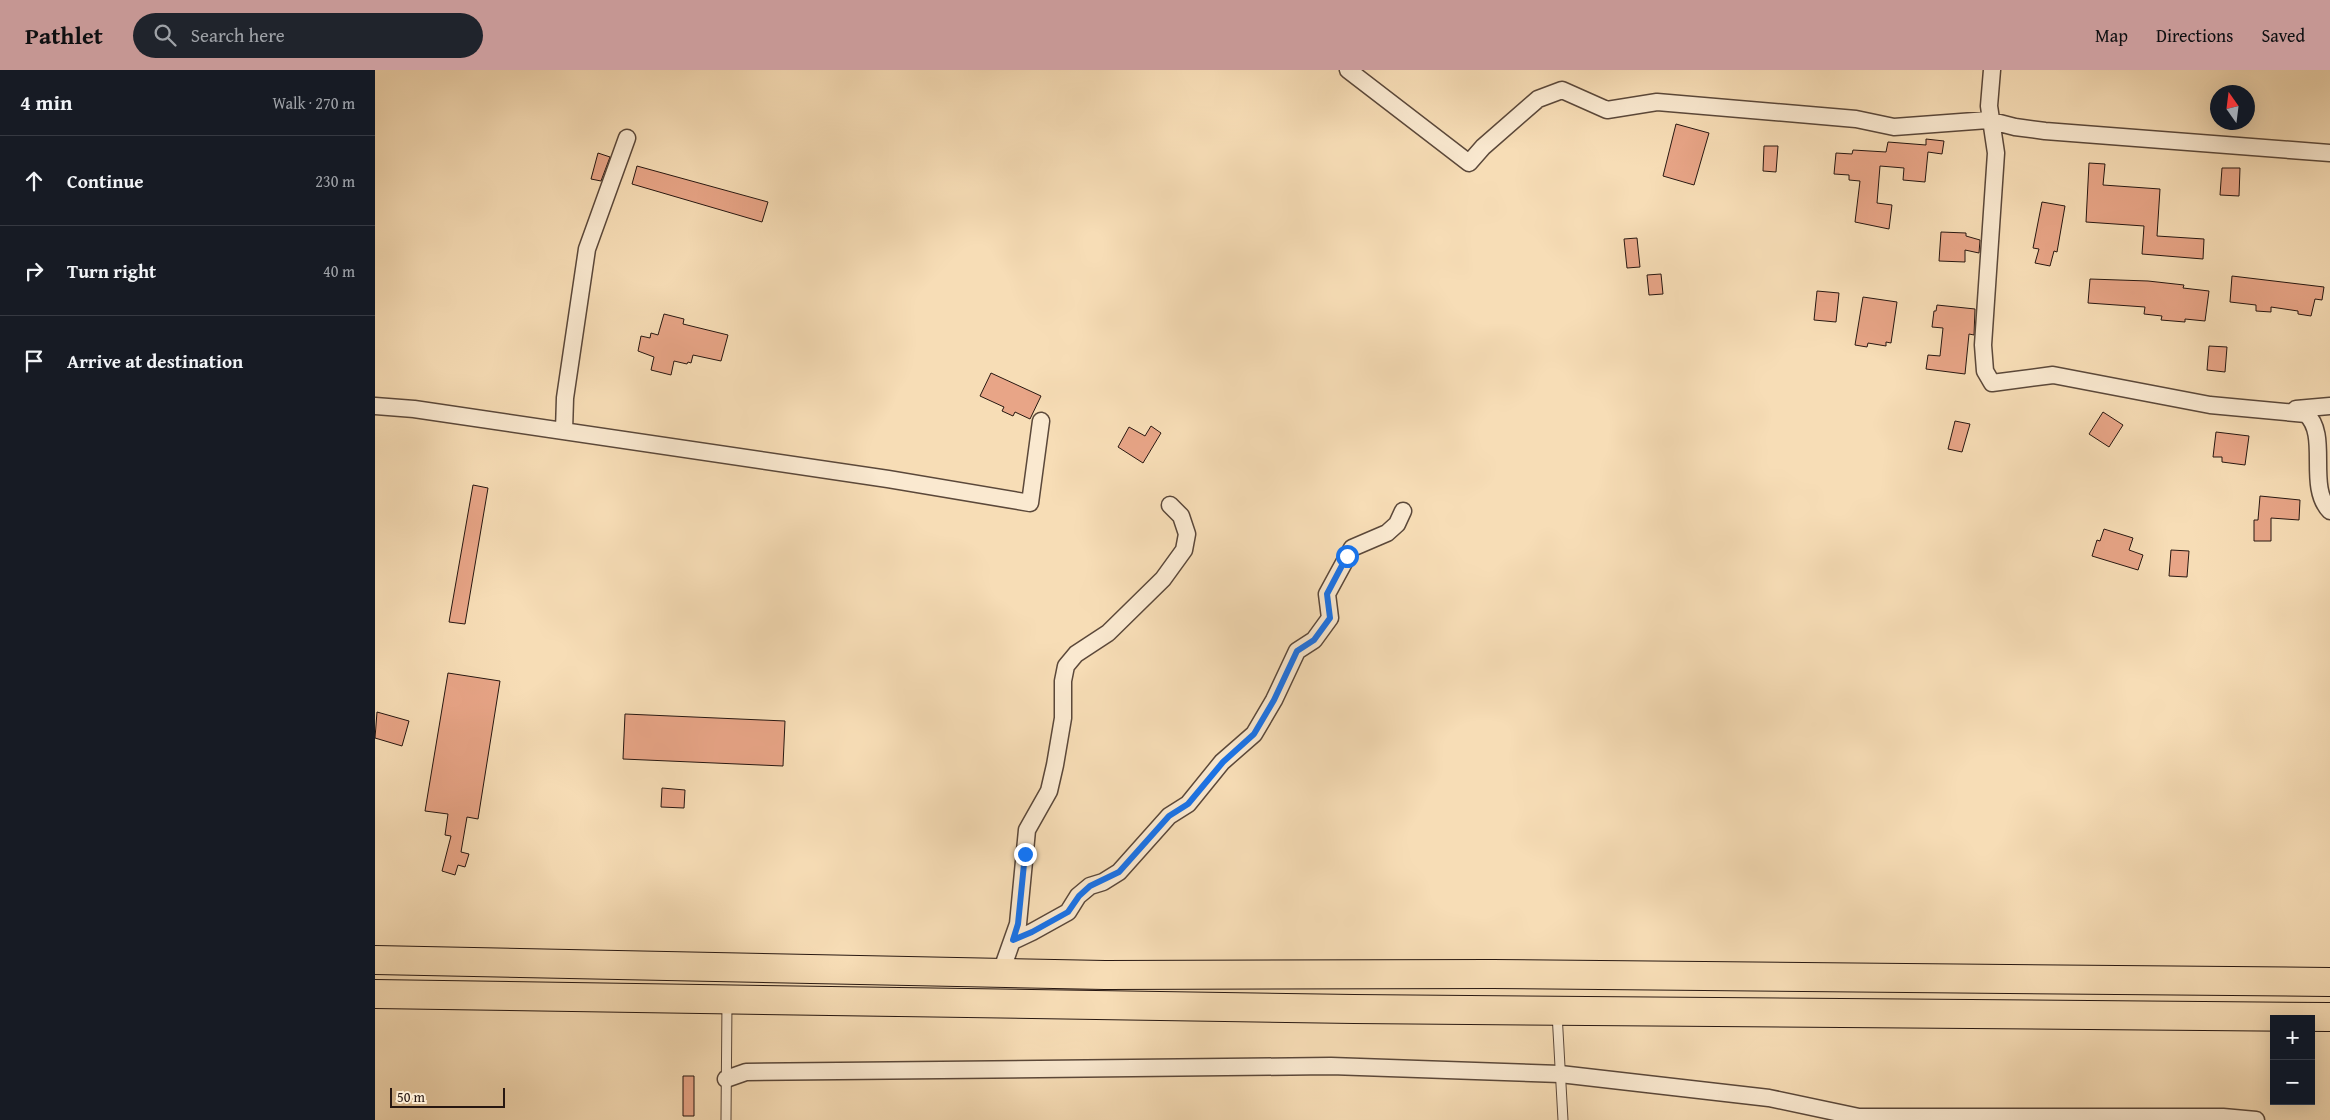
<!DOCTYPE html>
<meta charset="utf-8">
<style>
:root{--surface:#171b24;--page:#20242c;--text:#f1f3f6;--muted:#9ea1a6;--line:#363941;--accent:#c59692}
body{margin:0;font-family:"Gentium Book Plus",serif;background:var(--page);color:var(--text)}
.controls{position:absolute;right:15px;bottom:15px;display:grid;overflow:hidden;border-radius:0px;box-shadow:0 5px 20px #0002}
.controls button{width:45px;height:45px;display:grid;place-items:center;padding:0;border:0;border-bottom:1px solid var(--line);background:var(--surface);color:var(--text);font:25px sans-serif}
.compass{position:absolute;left:1835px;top:15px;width:45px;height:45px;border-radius:50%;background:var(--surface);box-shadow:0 5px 20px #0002;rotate:346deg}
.scale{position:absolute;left:15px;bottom:12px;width:115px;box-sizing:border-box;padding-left:5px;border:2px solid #271711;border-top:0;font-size:14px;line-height:18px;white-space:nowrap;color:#271711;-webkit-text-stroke:4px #fae9d0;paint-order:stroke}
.stop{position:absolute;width:15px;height:15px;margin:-11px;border:4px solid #1a73e8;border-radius:50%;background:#fff}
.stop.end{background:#1a73e8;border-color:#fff;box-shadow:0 1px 5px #0008}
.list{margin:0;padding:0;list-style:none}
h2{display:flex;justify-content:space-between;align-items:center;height:65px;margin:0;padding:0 20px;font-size:21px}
h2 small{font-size:16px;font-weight:400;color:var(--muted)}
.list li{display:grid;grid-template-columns:32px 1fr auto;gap:15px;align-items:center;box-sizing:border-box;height:90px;padding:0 20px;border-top:1px solid var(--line)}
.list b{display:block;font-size:19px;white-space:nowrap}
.list em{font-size:16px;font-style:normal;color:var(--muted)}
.icon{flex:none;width:28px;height:28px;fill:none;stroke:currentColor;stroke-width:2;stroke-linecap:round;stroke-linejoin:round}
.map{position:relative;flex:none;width:1955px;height:1050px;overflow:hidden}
header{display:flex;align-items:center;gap:30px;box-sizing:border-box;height:70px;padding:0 25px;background:var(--accent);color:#111}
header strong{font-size:24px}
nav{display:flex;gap:28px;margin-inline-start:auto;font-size:18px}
.search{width:350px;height:45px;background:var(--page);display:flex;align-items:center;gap:12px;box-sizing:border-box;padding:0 18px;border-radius:28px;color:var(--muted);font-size:19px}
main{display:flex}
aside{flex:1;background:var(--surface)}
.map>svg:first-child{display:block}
.building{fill:#e8a587;stroke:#271711}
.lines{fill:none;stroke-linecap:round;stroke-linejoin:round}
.service-casing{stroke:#5b483a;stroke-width:11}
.minor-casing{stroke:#5b483a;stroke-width:19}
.trunk-casing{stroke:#271711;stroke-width:30}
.service{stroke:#fae9d0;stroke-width:9}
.minor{stroke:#fae9d0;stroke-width:16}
.trunk{stroke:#f7ddb6;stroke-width:28}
.route{stroke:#1a73e8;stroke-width:6}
</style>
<header>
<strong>Pathlet</strong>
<div class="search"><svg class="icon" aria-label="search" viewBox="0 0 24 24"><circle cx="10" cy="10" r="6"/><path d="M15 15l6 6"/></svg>Search here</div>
<nav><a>Map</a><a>Directions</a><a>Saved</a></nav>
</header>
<main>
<aside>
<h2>4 min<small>Walk · 270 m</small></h2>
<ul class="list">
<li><svg class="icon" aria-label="ahead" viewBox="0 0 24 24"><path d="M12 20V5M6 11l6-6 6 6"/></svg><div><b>Continue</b></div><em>230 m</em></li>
<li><svg class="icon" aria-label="right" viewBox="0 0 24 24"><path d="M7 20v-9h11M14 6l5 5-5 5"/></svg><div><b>Turn right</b></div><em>40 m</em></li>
<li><svg class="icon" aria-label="arrive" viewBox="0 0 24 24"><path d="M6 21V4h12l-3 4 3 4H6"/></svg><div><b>Arrive at destination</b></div></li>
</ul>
</aside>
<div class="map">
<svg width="1955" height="1050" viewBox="0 0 1955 1050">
<rect width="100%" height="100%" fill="#f7ddb6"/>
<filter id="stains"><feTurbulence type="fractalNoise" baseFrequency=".004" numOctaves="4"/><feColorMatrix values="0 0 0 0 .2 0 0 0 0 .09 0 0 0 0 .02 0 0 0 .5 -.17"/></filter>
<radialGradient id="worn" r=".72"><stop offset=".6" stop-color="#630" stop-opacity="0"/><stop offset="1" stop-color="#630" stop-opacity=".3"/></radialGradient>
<!-- building -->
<path class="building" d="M1301,54L1334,63L1319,115L1288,106Z
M1551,69L1569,71L1567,84L1553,82L1550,112L1528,110L1529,98L1505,96L1502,133L1517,135L1514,159L1480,152L1485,111L1474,110V105L1459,104L1461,83L1477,84L1478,80L1511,82L1513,72L1551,75Z
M1389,76H1403L1401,102L1388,101Z
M223,83L235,87L226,111L216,109Z
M1714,93L1730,94L1728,115L1785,119L1782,166L1829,169L1828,189L1767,184L1769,156L1711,152Z
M262,96L393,132L387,152L257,114Z
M1847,98H1865L1864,126L1845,125Z
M1667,132L1690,136L1682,182L1679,181L1675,196L1660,193L1664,179L1658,178Z
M1566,162L1591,163V166L1605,170L1604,183L1590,180V192L1564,191Z
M1262,168L1265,197L1252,198L1249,169Z
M1286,204L1288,224L1274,225L1272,205Z
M1857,206L1949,217L1947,230L1940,229L1936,246L1923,244V241L1896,237V242L1881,241V235L1855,232Z
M1715,209L1773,211L1809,215L1808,218L1834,221L1830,251L1810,249V252L1786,250L1787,246L1769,244L1770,237L1713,233Z
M1442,221L1464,223L1461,252L1439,250Z
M1488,227L1522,232L1516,273L1511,272V276L1493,273L1492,277L1480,275Z
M1562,235L1600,239L1599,265L1594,264L1590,304L1551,299L1553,285L1565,286L1568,258L1557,257L1559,241H1561Z
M289,244L309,249L308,254L353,265L346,291L318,285L316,293L313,292L312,294L299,291L296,305L276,300L279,287L263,281L266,266L275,268L276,263L283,265Z
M1834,276L1852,277L1850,302L1832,300Z
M616,303L666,326L655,349L640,342L638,346L627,341L629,337L605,326Z
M1728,342L1748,355L1734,377L1714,364Z
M1580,351L1595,354L1587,382L1573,379Z
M776,356L786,363L768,393L743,377L754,357L770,366Z
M1841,362L1874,366L1870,395L1847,392V387H1838Z
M98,415L113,418L90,554L74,552Z
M1885,426L1925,430L1924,450L1896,448V471H1879V450H1883Z
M1729,459L1758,468L1754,480L1768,485L1763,500L1717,486L1722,470L1725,471Z
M1796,480L1814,481L1812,507L1794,506Z
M73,603L125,611L103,749L92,747L86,782L94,784L90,797L83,795L80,805L67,801L76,766L70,765L73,744L50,741Z
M2,642L34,651L27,676L0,668Z
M250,644L410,651L408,696L248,689Z
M287,718L310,720L309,738L286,737Z
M308,1006H319V1046H308Z"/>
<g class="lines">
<!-- service casing -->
<g class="service-casing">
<path id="service" d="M1182,943L1188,1050
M351,1050L352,932"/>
</g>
<!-- minor casing -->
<g class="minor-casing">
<path id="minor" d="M973,0L1094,93L1108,77L1163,29L1187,20L1232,40L1282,32L1481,49L1519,57L1613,50L1640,57L1670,61L1955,83
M1617,0L1614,36L1621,83L1608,275L1610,301L1617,313L1678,305L1835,335L1931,344C1955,365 1931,416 1955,441
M0,336L39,339L513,409L655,433L666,351
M1921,339L1955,336
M189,361L190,328L212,179L252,68
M638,871L657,862L693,842L703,826L715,816L728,812L744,802L794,746L813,734L847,692L879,664L899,630L922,581L939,570L955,548L952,524L977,478L1012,463L1022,454L1028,441
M626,902L643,854L652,760L674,721L680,695L688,648V611L691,596L701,584L733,563L788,509L809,480L812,464L806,446L795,435
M351,1009L371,1002L956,996L1185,1004L1394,1028L1484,1047H1848L1881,1050"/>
</g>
<!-- trunk casing -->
<g class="trunk-casing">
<path id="trunk" d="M0,890L730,905L1117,904L1955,912
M0,924L979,939L1955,947"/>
</g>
<!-- service -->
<use href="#service" class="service"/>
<!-- minor -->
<use href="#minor" class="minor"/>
<!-- trunk -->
<use href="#trunk" class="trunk"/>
</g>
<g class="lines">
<!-- route -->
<path class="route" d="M650,784L643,854L638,870L657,862L693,842L704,826L715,816L744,802L794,746L813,734L848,692L879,664L899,630L922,581L939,570L955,548L952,524L972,486"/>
</g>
<rect width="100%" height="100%" filter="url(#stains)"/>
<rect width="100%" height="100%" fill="url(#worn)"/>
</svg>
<div class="controls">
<button>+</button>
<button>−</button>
</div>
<svg class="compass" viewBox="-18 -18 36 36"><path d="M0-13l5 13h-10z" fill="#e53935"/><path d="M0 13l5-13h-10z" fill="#9ea1a6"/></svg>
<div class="scale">50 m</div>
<div class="stop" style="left:972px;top:486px"></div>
<div class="stop end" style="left:650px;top:784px"></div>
</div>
</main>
